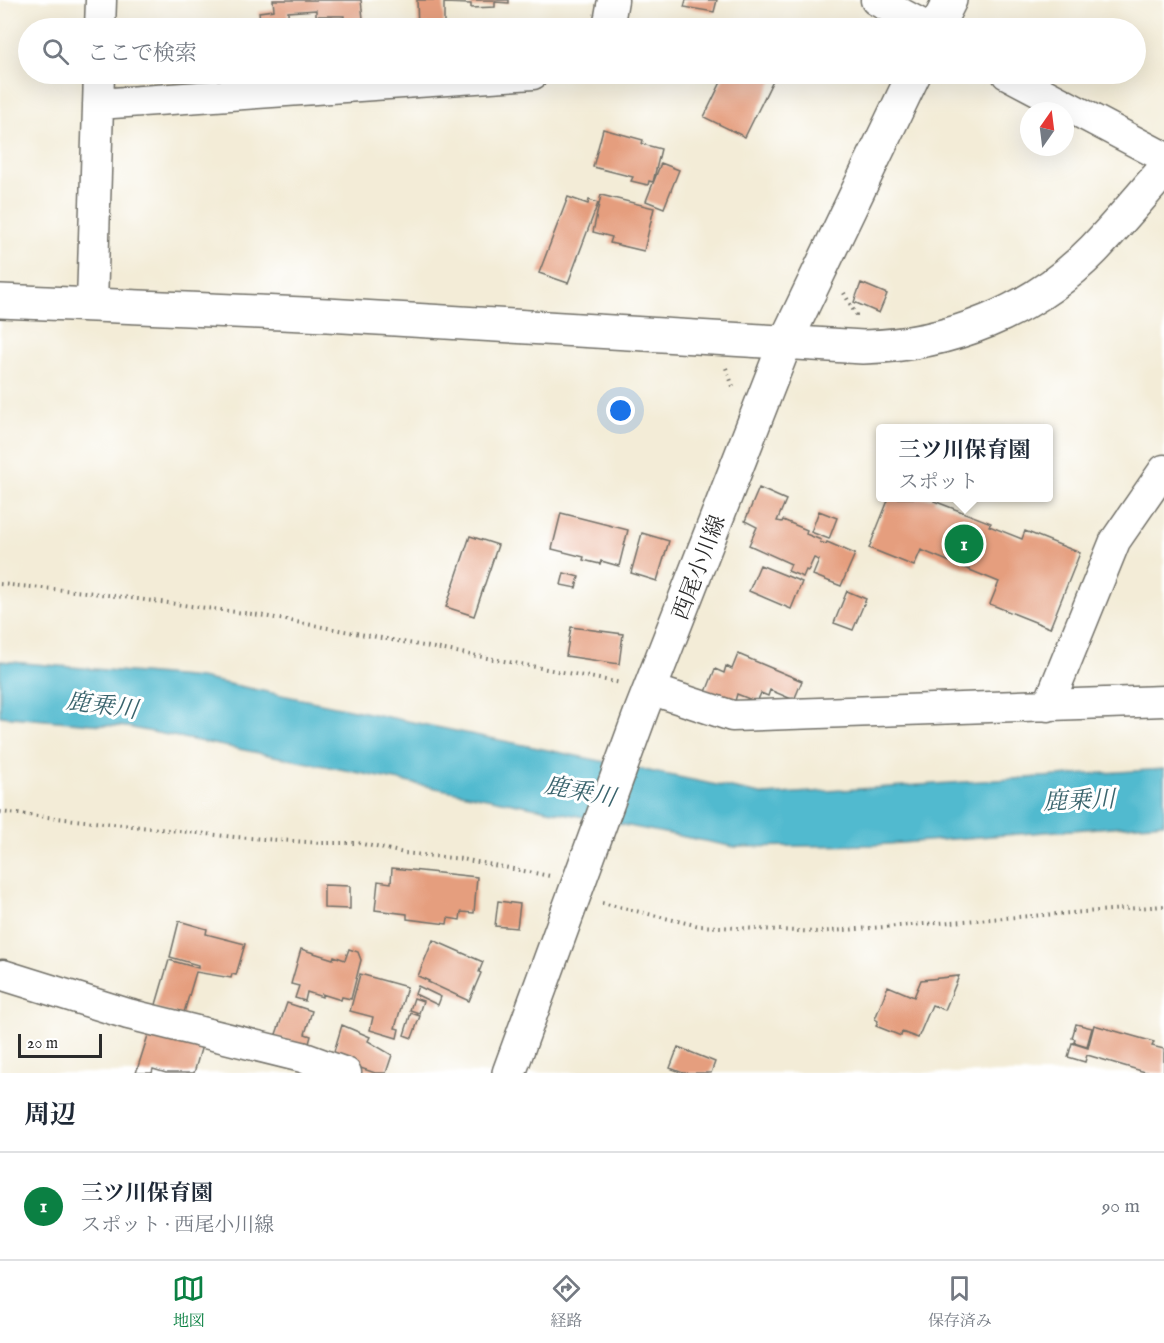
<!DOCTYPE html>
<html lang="ja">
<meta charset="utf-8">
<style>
:root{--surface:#fff;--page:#f2f2f3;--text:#1f2937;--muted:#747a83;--line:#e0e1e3;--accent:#0b8043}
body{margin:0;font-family:"IM FELL English","Noto Serif JP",serif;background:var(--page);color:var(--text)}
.compass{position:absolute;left:1020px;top:102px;width:54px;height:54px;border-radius:50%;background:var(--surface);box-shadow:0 6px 24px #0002;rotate:14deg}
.scale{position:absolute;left:18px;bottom:15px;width:84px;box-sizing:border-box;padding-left:6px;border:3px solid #2b2b2b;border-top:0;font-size:16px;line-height:21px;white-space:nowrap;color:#2b2b2b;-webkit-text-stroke:4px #fff;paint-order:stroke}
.you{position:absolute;left:621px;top:411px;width:21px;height:21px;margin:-15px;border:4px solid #fff;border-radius:50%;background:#1a73e8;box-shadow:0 0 0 9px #1a73e833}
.badge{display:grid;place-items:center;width:39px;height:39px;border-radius:50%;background:var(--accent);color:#fff;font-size:20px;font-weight:700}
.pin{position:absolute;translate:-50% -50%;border:3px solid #fff;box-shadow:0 2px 6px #0006}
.popup{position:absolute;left:876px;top:424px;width:177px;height:78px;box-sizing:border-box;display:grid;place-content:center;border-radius:6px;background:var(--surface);filter:drop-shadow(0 2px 4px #0005);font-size:20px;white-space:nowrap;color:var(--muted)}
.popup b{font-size:22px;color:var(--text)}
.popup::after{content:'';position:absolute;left:50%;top:100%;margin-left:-12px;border:12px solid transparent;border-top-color:var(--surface)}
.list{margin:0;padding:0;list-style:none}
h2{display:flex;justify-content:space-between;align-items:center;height:78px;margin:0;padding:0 24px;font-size:26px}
h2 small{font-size:20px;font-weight:400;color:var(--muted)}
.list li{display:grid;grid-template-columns:39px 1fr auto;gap:18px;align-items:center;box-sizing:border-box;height:108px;padding:0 24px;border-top:2px solid var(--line)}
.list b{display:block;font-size:22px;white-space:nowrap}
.list p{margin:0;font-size:20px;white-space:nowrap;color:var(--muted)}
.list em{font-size:20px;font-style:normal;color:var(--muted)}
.icon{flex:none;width:33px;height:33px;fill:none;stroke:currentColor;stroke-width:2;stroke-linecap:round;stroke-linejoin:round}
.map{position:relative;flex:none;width:1164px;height:1073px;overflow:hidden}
.search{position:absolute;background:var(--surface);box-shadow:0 6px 24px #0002;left:18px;right:18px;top:18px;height:66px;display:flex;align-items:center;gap:15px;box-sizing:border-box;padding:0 21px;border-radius:33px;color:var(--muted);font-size:22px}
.sheet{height:186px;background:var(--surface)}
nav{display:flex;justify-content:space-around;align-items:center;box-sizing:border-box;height:84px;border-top:2px solid var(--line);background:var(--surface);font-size:16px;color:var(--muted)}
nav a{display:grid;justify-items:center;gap:3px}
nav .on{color:var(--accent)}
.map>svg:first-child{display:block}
.water{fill:#51bacf;stroke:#3e727d;stroke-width:1.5}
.building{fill:#e59e7e}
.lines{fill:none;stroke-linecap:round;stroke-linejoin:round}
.minor-casing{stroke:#716f67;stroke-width:33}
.tertiary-casing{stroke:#716f67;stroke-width:36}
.secondary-casing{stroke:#716f67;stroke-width:36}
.path{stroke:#716f67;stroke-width:4;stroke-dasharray:1.5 4.5;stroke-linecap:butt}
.minor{stroke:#fff;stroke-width:30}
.tertiary{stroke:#fff;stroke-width:33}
.secondary{stroke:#fff;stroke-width:33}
.labels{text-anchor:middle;stroke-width:6;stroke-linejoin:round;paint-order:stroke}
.street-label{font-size:22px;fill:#2b2b2b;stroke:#fff}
.water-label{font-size:24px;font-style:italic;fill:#3a646d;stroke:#fff}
</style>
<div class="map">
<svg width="1164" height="1073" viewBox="0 0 1164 1073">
<rect width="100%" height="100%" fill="#fff"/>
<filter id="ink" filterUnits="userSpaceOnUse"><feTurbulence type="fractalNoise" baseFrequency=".0167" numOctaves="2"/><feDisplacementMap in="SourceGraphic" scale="12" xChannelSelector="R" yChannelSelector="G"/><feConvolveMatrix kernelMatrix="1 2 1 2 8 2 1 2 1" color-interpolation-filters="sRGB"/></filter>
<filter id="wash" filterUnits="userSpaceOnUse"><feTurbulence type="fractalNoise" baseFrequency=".008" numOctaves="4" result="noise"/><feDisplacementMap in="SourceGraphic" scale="24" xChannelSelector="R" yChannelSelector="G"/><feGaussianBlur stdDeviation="1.35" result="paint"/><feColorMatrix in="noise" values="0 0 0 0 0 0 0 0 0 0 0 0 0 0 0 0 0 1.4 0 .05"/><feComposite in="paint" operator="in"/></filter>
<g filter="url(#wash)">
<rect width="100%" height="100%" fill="#f3ecd7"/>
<!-- water -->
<path class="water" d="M0,661L200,678L765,795L1164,769V823L875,845L735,847L127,727L0,716Z"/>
<g id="blocks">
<!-- building -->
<path class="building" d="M273,0H361L364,28H335L334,20L344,18V16H316V10L288,12L289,28H261L259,12L274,10Z
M417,0H509V3L495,2V7L471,8V4L444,3V28H418Z
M686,0H717L714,12L684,7Z
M725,74H776L745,137L704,117Z
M603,129L643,140L642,144L661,149L653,182L649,181L648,185L631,181L633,177L593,167Z
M661,163L679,170L664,208L646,201Z
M601,195L654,208L644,251L610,243L612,237L593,232Z
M568,197L588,204L589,200L598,203L568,283L539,273Z
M861,283L887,294L879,313L854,302Z
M759,488L786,500L777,521L782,522L783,520L807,530L806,534L821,540L820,542L826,544L827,542L855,554L841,586L813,575L819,560L814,558L808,571L806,570L803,577L788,571L791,564L749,545L757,527L745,521Z
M889,498H935L934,501L991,523L989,526L1022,539L1025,531L1080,553L1050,628L990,604L999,582L921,550L914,566L869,548Z
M819,511L837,518L829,539L811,532Z
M561,513L628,530L619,566L601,561L600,564L583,560L584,557L552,549Z
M642,533L669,541L657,581L631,573Z
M470,536L498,545L474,616L446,607Z
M760,565L802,582L791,609L749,591Z
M564,573L579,577L576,588L561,585Z
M847,591L866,599L853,630L834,623Z
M571,627L623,634L619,664L566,656Z
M738,654L802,681L794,700L770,690L768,696L761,693L757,702L737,694L735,701L706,692L715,669L724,673L726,666L732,669Z
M392,868L477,877L474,913L461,912L460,920L448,918L447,924L407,919V914L375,910L378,881L391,883Z
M324,885L350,886V909L324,908Z
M498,901L520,904L517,928L495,926Z
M179,921L207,929L206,934L245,944L236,975L232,974L231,978L196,972L183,1016L155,1008L169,960L198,968V965L170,957Z
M433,940L483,962L479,972L481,973L469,1001L428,982L429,981L418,976Z
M301,949L333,959L334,956L345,960L349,949L358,952L361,960L351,999L342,997L341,1000L322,994V997L307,992L305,1001L295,998L299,986L291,984Z
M360,974L407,987L395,1028L399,1029L397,1038L370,1030L373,1017L350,1011Z
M959,976L945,1010L932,1005L918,1038L902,1032L901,1036L876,1026L878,1021L875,1019L888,986L914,997L921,980Z
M418,986L441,997L438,1005L415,994Z
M414,998L423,1001L419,1013L410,1010Z
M287,1003L312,1011L305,1034L311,1036L308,1047L275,1037Z
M411,1013L420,1016L412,1038L404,1035Z
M1076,1024L1092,1028L1087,1046L1074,1042L1075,1039L1072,1038Z
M342,1025L370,1037L368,1041L392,1055L386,1073H375L332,1058Z
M1094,1025L1154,1042L1152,1046L1164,1049V1073L1145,1072L1087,1055L1085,1062L1068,1057L1072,1043L1088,1048Z
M151,1026L203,1042L194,1073H166L153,1069L152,1073H136Z
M678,1047L715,1062L711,1073H683L670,1068Z"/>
</g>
</g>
<g filter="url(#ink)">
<use href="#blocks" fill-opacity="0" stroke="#716f67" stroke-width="1.5"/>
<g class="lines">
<!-- minor casing -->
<g class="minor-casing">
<path id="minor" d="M876,0L928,28
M100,28L101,0
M608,28L613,0
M1007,74L1164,157
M98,104L533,74
M92,304L99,74
M650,689L732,716L1164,701
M1048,706L1115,541L1164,470
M3,975L128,1014L302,1057L346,1073"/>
</g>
<!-- tertiary casing -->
<g class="tertiary-casing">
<path id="tertiary" d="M0,301L327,315L863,347C949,345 1033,312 1094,249C1118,224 1141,196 1164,170"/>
</g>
<!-- secondary casing -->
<g class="secondary-casing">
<path id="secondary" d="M936,28L950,0
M509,1073L642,709L786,341L914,74"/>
</g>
<!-- path -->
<path class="path" d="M844,293L856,315L855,318
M726,368L734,389
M0,584L85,592L259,615L621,683
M0,812L235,837L321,843H358L404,853L462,859L550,876
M602,903L699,926L818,932L1164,906"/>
<!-- minor -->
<use href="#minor" class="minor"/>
<!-- tertiary -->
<use href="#tertiary" class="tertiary"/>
<!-- secondary -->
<use href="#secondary" class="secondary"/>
</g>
</g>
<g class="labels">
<!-- street labels -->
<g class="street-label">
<text transform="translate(698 567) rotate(-69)" y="8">西尾小川線</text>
</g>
<!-- water labels -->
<g class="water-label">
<text transform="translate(102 705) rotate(8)" y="8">鹿乗川</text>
<text transform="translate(580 791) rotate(11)" y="8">鹿乗川</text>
<text transform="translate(1079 800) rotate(-2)" y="8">鹿乗川</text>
</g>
</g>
</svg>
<svg class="compass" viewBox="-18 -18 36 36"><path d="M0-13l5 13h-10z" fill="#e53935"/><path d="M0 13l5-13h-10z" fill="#747a83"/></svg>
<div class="scale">20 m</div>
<div class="you"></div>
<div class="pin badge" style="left:964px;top:544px">1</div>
<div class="popup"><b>三ツ川保育園</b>スポット</div>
<div class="search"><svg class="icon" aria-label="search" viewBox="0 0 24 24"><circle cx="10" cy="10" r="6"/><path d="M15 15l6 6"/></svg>ここで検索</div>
</div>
<section class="sheet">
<h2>周辺<small></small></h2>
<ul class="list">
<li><span class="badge">1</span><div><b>三ツ川保育園</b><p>スポット · 西尾小川線</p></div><em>90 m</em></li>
</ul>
</section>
<nav>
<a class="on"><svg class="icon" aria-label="map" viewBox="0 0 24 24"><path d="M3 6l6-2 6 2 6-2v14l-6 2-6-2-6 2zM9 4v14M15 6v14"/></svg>地図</a>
<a><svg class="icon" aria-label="directions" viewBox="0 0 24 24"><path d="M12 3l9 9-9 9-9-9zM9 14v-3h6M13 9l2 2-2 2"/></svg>経路</a>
<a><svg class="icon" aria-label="saved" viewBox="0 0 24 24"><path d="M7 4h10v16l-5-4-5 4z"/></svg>保存済み</a>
</nav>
